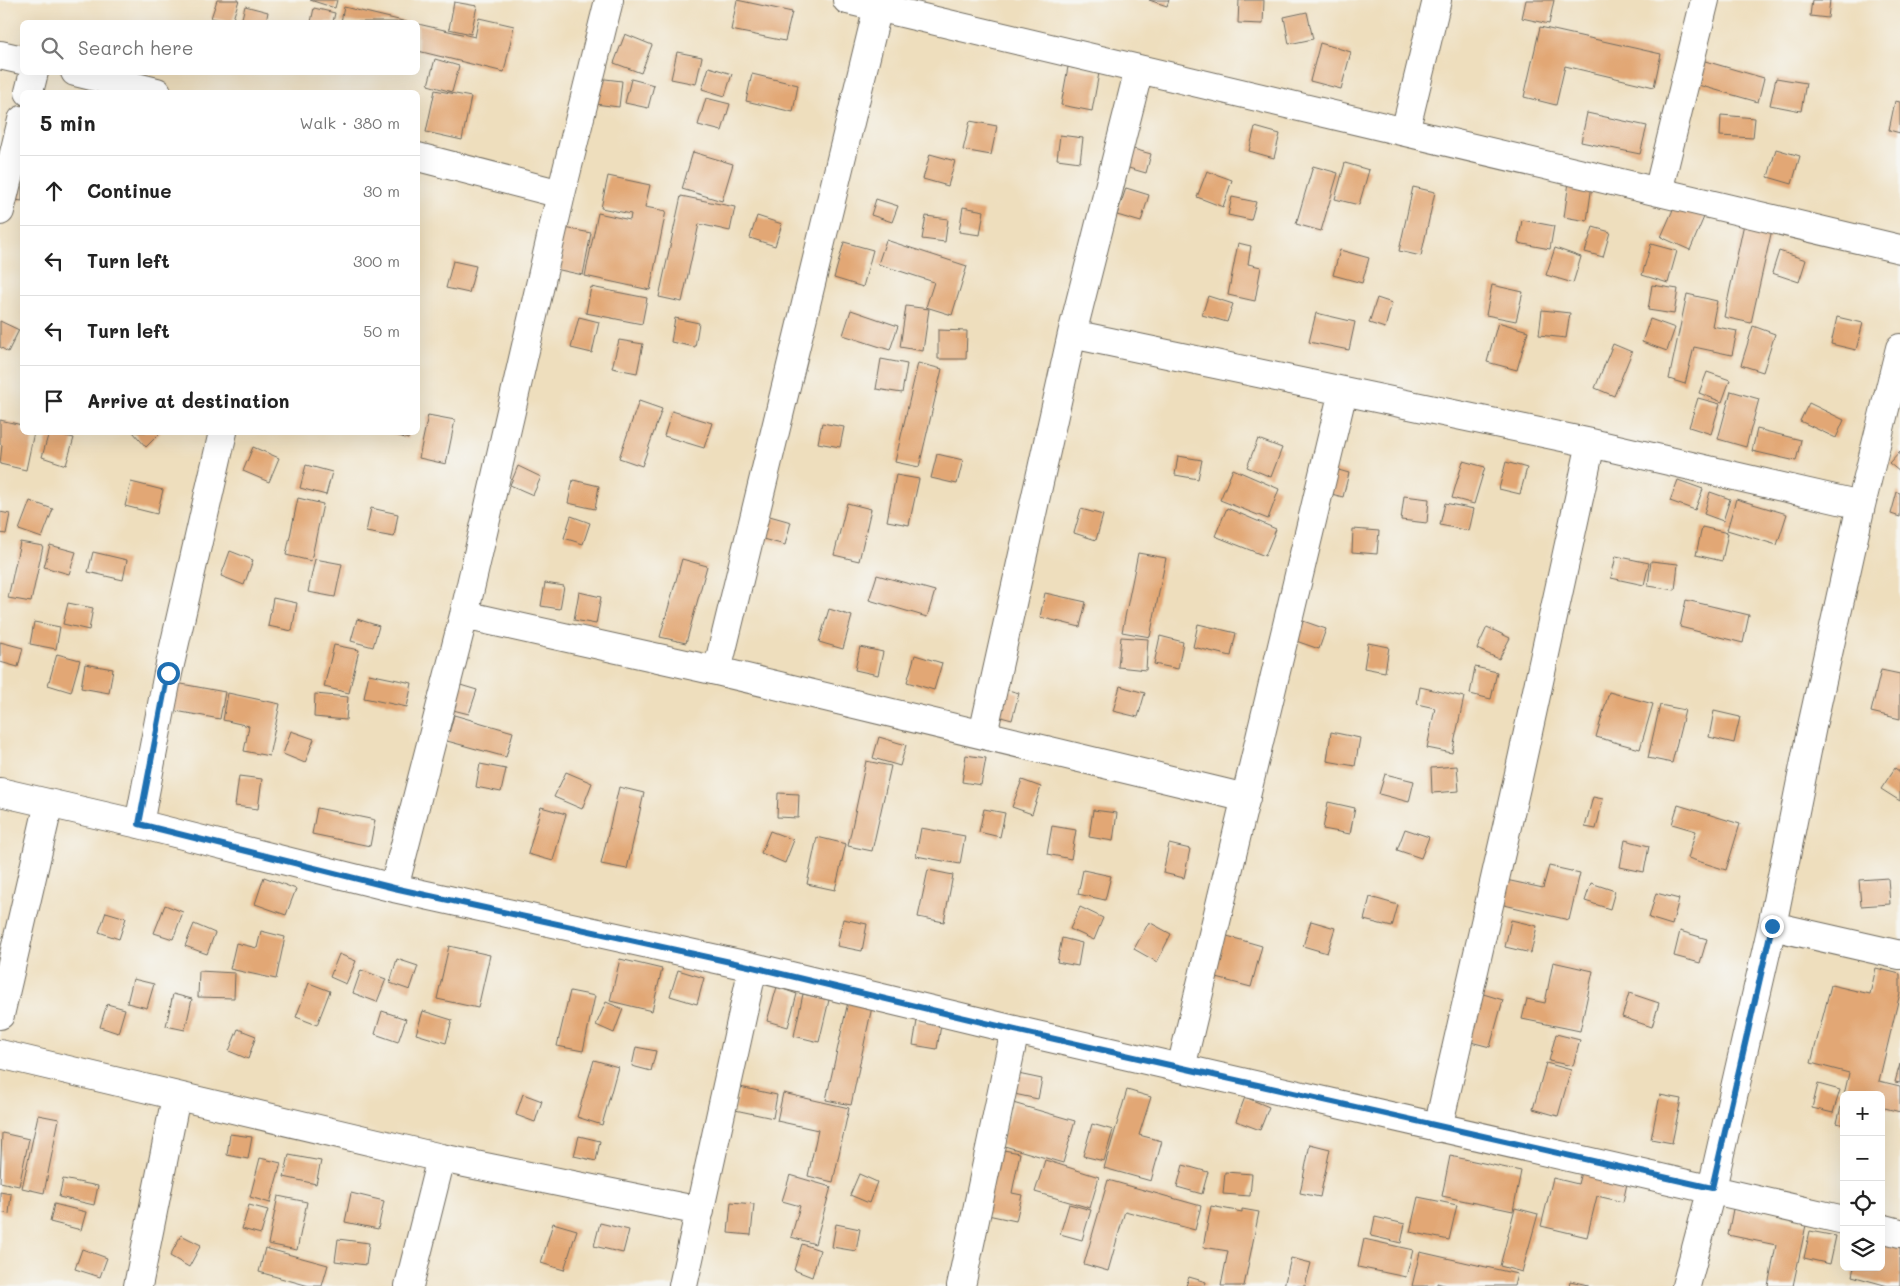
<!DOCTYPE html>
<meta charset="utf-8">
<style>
:root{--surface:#fff;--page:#f6f6f6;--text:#222;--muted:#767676;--line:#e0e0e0}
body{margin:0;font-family:Mali,sans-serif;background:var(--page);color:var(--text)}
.controls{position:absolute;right:15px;bottom:15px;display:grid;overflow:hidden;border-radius:8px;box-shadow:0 5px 20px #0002}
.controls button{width:45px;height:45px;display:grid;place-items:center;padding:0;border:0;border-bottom:1px solid var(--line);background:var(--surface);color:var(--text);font:25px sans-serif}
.stop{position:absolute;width:15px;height:15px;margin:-11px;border:4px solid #1f6fb2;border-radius:50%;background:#fff}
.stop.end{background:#1f6fb2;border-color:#fff;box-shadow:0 1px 5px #0008}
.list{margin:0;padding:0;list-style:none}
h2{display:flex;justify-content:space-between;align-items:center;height:65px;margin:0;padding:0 20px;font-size:21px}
h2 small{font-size:16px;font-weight:400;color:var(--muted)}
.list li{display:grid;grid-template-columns:32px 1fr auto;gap:15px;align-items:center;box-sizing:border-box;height:70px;padding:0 20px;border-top:1px solid var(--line)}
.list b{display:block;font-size:19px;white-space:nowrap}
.list em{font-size:16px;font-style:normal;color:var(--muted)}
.icon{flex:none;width:28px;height:28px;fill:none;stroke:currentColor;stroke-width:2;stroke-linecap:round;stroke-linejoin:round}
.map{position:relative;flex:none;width:1900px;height:1286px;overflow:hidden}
.search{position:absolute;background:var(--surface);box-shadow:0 5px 20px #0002;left:20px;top:20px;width:400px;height:55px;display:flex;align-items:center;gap:12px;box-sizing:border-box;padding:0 18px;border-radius:8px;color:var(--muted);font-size:19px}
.panel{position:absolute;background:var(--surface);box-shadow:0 5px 20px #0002;left:20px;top:90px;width:400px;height:345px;border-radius:8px}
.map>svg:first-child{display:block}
.building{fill:#e2a775}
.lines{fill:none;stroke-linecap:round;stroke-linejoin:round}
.minor-casing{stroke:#6f6a5e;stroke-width:30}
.minor{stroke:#fff;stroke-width:28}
.route{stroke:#1f6fb2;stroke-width:6}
</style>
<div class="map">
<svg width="1900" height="1286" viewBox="0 0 1900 1286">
<rect width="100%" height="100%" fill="#f6f6f2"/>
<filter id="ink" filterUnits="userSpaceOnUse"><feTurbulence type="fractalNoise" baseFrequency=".02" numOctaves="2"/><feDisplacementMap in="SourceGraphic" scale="10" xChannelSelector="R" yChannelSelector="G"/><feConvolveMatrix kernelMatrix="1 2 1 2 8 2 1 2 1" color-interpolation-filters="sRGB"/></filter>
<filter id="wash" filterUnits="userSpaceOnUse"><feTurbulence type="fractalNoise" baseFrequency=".0096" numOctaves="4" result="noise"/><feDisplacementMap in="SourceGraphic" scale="20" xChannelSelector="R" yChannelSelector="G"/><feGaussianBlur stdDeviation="1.12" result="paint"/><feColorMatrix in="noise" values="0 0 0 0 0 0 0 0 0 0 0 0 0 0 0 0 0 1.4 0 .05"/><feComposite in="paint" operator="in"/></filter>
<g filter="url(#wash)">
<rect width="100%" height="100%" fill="#eedebd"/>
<g id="blocks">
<!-- building -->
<path class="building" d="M217,0H239L232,22L211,18Z
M310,0H337L335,8Z
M737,0L792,12L785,41L731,30Z
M1149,0H1169L1167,6Z
M1239,0H1264L1263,24L1238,23Z
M1526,0H1554L1549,24L1522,18Z
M1812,0H1830L1828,18L1810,16Z
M454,2L477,6L471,34L449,29Z
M245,6L268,12L266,22H241Z
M344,7L407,22H341Z
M314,8L335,13L333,22H311Z
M1307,12L1313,39L1289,44L1284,17Z
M479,18L514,26L504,72L418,51V24L475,37Z
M1540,27L1661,54L1654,87L1565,66L1556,105L1524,97Z
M625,34L652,45L641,73L614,63Z
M1320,43L1351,52L1341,89L1310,81Z
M677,52L702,57L696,84L671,79Z
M435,59L459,66L452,92L428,85Z
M1705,61L1764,78L1758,102L1698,85Z
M709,67L732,74L725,96L702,89Z
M1068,67L1099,73L1092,111L1061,105Z
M752,74L798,85L793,112L746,101Z
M597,78L622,81L619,107L595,104Z
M1776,78L1806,83L1801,111L1770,105Z
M631,79L654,85L648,108L625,103Z
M435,90L471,97L462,140L426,132Z
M706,98L730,104L722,131L698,125Z
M1895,101L1900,102V133L1889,130Z
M1587,113L1647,126L1640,154L1581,142Z
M1721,115L1755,118L1753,138L1720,136Z
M970,121L997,126L991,155L963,150Z
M1255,127L1280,134L1274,158L1249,151Z
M1060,135L1083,138L1080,162L1057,159Z
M1130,148L1151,154L1146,173L1125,167Z
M1776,149L1800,156L1792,184L1768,177Z
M693,152L733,164L722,201L682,189Z
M930,154L955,161L948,186L923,179Z
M1345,163L1369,170L1359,205L1335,199Z
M1313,166L1338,173L1321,231L1296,224Z
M1207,171L1232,180L1223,207L1197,197Z
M608,176L650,185L645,207L666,211L650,290L585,276L598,213L630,220L631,214L601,208Z
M11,179L22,181V201L9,199Z
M1569,182L1592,185L1587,221L1564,217Z
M1413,187L1435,192L1421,256L1399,251Z
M1126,188L1149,195L1141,222L1117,215Z
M681,196L735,207L730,231L699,224L682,302L659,297Z
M1232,197L1256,202L1251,220L1228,215Z
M876,199L898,206L892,222L871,215Z
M1675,205L1704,217L1690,250L1661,237Z
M963,207L984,211L980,235L959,232Z
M757,216L782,224L775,246L750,238Z
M926,216L948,219L945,242L922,239Z
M1745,219L1773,225L1751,323L1724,317Z
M1522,220L1554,226L1550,249L1518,243Z
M554,226L591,233L583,275L546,267Z
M1593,227L1610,232L1603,257L1585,252Z
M886,240L967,266L952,315L926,307L934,282L878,264Z
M844,242L873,250L863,287L834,278Z
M1238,243L1251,246L1248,264L1261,267L1255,301L1228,295Z
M1651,244L1677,251L1668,283L1642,275Z
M1555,248L1581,257L1573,283L1546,275Z
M1340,250L1369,258L1362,283L1333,275Z
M1779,251L1806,260L1799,282L1772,273Z
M453,261L476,266L469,293L446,288Z
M1492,285L1523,292L1516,321L1486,315Z
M1652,285L1678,289L1674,314L1648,310Z
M591,287L647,298L642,324L586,313Z
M1687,294L1717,301L1712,326L1737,331L1732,355L1694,347L1685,384L1669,379Z
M1208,296L1233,304L1227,322L1202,315Z
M1377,298L1392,303L1385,328L1369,323Z
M906,306L929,309L923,351L900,347Z
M851,310L898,326L890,350L843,335Z
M1542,310L1570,313L1566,338L1539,335Z
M1316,313L1355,322L1349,350L1309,342Z
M579,317L599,322L592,353L571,348Z
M1837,317L1863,323L1856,350L1831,344Z
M675,318L699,323L695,347L671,342Z
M1650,319L1675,328L1667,351L1642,342Z
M0,321L19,330L8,352L0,347Z
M1498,322L1528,331L1517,370L1487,362Z
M1753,326L1775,334L1763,372L1741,365Z
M938,330L967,331L966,359H938Z
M619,340L643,344L637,373L612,368Z
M1613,344L1632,352L1614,396L1595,388Z
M881,359L907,364L902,393L876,389Z
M918,363L942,369L919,467L895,462Z
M1707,372L1730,380L1722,402L1699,393Z
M1731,391L1759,399L1746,447L1718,439Z
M1698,398L1720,404L1711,434L1689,427Z
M639,401L662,409L642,466L619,458Z
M1809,403L1844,420L1836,438L1800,421Z
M672,411L712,423L704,448L664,436Z
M428,415L455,420L446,464L419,458Z
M0,420L22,425V432H34L26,470L0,464L2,445L0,444Z
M822,423L844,427L840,447L818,443Z
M1757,429L1801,440L1796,461L1752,451Z
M49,432L74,438L66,465L42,457Z
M133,432H161L146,447Z
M387,432H410L408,439Z
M1258,439L1282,448L1271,477L1247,467Z
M253,447L279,458L269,482L243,471Z
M1900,451V472L1889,463Z
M937,454L963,460L957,484L931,478Z
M1178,456L1202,460L1198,479L1175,475Z
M1463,461L1485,467L1474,504L1452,498Z
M1506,462L1527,468L1520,494L1499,489Z
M306,465L332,472L326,495L300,488Z
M518,466L541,477L533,495L510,485Z
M1328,467L1349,473L1343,497L1320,491Z
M1233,469L1279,489L1268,519L1220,500Z
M896,475L919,479L909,525L887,521Z
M573,480L599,486L595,509L568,503Z
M1678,480L1703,489L1695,510L1670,501Z
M131,482L163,490L157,514L125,506Z
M1710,492L1730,499L1723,521L1704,514Z
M1897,492L1900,493V517L1891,514Z
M1404,496L1429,499L1427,523L1401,520Z
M298,498L323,504L311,561L286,555Z
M1736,499L1787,514L1777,545L1727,530Z
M30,501L53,509L42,538L19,530Z
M847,503L871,509L859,561L834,555Z
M1445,503L1474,509L1469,531L1440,525Z
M371,508L398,514L394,537L366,532Z
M1227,508L1276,529L1265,556L1215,536Z
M1081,509L1103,515L1096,540L1074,533Z
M0,512L10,514L6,534L0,533Z
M766,515L791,522L785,545L759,538Z
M571,516L590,523L583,544L564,538Z
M1702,527L1728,533L1722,561L1696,555Z
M1353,529L1379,531L1377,554L1352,552Z
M20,542L43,546L31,602L8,598Z
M50,545L76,552L69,574L44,567Z
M230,551L253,560L244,585L221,576Z
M93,552L127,560L123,580L88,572Z
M1138,553L1166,558L1150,637L1122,632Z
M1616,556L1649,563L1644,585L1611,578Z
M315,559L342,564L335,597L308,592Z
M682,559L707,566L686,643L660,637Z
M1651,561L1678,564L1675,590L1648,586Z
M877,575L935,591L927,617L869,600Z
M545,583L564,586L560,609L541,606Z
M579,592L601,597L596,624L574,620Z
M1045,593L1086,602L1080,627L1040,617Z
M273,598L297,603L292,631L268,626Z
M1686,600L1749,615L1743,643L1680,627Z
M68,603L93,608L89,630L63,624Z
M829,609L852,616L843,649L819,642Z
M357,619L379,626L373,647L351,641Z
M1303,621L1326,629L1319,649L1296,641Z
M34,622L60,627L56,649L30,644Z
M1198,624L1236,633L1231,656L1193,647Z
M1487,627L1510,638L1499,659L1477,649Z
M1160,636L1183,642L1178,669L1154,664Z
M1121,637L1148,639L1146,670L1118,667Z
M0,642L23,648L18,667L0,662Z
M1368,643L1389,647L1385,672L1364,668Z
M334,645L359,650L349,693L324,687Z
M860,647L883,652L878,675L855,670Z
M57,654L80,660L71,692L48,685Z
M915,655L942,663L934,690L907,682Z
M85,664L113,669L109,693L81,688Z
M1475,667L1497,672L1491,699L1470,694Z
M1881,670L1900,674V719L1871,712Z
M369,674L412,683L407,707L364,698Z
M176,683L225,692L220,719L170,710Z
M457,684L477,690L469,714L449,709Z
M1120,686L1145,693L1138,717L1113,711Z
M997,687L1019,693L1012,720L990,714Z
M1420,687L1464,697L1452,753L1427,748L1435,708L1417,704Z
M1609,692L1653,704L1640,749L1596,737Z
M228,693L280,704L269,756L244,751L249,726L223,720Z
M315,694L348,697L346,720L314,717Z
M1660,705L1685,710L1672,763L1648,758Z
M1714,711L1740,717L1734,743L1709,737Z
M454,715L513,732L506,757L447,741Z
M291,731L314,739L305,763L283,754Z
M1331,732L1360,738L1355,766L1327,761Z
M879,737L906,745L900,766L873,758Z
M966,755L986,758L981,785L962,782Z
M866,761L891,766L872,851L848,846Z
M480,764L506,769L501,792L476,787Z
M1457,766L1459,791L1432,793L1431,768Z
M1895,768L1900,772V801L1881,789Z
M566,772L592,783L582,809L554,797Z
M1385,774L1414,781L1409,802L1379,794Z
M239,776L262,779L258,809L235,806Z
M1022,780L1041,787L1032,814L1012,807Z
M619,787L644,793L627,869L601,864Z
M778,793L799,794L798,818L777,817Z
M1593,797L1603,799L1596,829L1585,827Z
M1328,802L1355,808L1350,834L1323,829Z
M1678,805L1740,824L1726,870L1688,858L1696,831L1672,824Z
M541,807L566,814L553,861L528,854Z
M317,808L375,820L370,846L312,834Z
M984,809L1005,813L1000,837L979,832Z
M1093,810L1117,813L1113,841L1089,837Z
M1052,826L1076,830L1071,859L1047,854Z
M921,828L965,836L960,864L916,856Z
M1405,829L1429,837L1421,858L1397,850Z
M770,831L794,840L785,863L761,853Z
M817,837L846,844L835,890L807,884Z
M1625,840L1649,846L1644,872L1620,867Z
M1169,844L1190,849L1184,878L1163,873Z
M1549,866L1580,873L1569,920L1500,904L1506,880L1543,888Z
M928,870L953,875L944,922L918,917Z
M1083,870L1111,876L1105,900L1078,894Z
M264,877L296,889L286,915L255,904Z
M1888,878L1890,904L1861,906L1859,880Z
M1591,883L1615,891L1610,909L1585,901Z
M1656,893L1679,899L1672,925L1649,918Z
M1370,897L1398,905L1392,927L1364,920Z
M165,905L183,912L173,939L154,933Z
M1080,907L1103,918L1094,940L1070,929Z
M106,912L126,918L119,939L99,932Z
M843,919L867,924L862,951L837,946Z
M1511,920L1537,926L1531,953L1505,947Z
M1311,921L1335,928L1327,953L1303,946Z
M1149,922L1171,934L1157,962L1134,949Z
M194,924L215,933L207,954L185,946Z
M261,931L285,937L276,979L230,969L236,943L257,948Z
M1680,931L1707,939L1700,963L1674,956Z
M1220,934L1262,946L1251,987L1209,976Z
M1062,938L1082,943L1078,966L1057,962Z
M449,946L490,955L478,1008L437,999Z
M339,954L356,961L346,984L330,977Z
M397,959L418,966L410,990L390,983Z
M620,959L662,969L652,1011L610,1001Z
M1553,962L1593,971L1580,1031L1522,1019L1527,999L1545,1003Z
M1876,968L1900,974V993L1879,1081L1900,1086V1112L1881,1107V1095H1844L1849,1073L1811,1063L1831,985L1870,994Z
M361,970L386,979L377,1002L353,993Z
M678,970L704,978L697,1004L670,996Z
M199,971L235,973L234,998L198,997Z
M133,979L154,984L147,1008L127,1003Z
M309,983L330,991L317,1025L296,1017Z
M777,987L797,994L788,1027L767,1021Z
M570,991L595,996L583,1051L557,1046Z
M1480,993L1503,1000L1490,1047L1467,1041Z
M1629,993L1659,1003L1652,1027L1622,1017Z
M173,994L192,999L185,1030L166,1026Z
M803,994L829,1000L819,1042L794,1036Z
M606,1002L623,1009L614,1033L596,1025Z
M848,1002L872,1007L851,1105L826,1100Z
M107,1004L125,1009L118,1033L100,1027Z
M382,1011L406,1019L398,1042L375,1034Z
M423,1011L452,1020L446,1043L416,1034Z
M917,1021L941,1025L937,1049L913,1045Z
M238,1029L256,1036L248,1059L229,1051Z
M1556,1034L1580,1040L1573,1066L1549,1061Z
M636,1047L656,1051L651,1071L632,1066Z
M594,1060L618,1067L602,1125L577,1117Z
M1546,1063L1571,1070L1558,1116L1533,1109Z
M1900,1064V1083L1895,1082Z
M1018,1074L1042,1079L1038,1099L1014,1094Z
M1818,1084L1840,1090L1833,1113L1812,1108Z
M740,1087L777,1095L773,1118L735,1110Z
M1127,1090L1151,1097L1139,1135L1162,1141L1151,1181L1104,1168Z
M783,1093L849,1108L833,1182L808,1176L818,1130L777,1121Z
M523,1094L542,1101L535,1122L516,1115Z
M1660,1095L1681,1099L1672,1143L1651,1139Z
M1245,1097L1269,1107L1260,1130L1236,1121Z
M1843,1098H1844V1125L1837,1123Z
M1013,1103L1075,1121L1063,1163L1001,1145Z
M38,1115L59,1119L44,1193L22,1188Z
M1092,1124L1113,1130L1104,1161L1083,1156Z
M2,1133L29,1139L19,1186L0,1182Z
M230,1134L252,1137L248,1159L227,1155Z
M579,1136L600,1141L596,1161L574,1156Z
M1310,1144L1330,1149L1320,1197L1300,1193Z
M998,1149L1020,1153L1012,1193L1022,1195L1016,1221L983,1214Z
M289,1155L321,1161L316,1184L284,1177Z
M1450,1156L1521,1171L1513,1211L1442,1196Z
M260,1158L281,1163L270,1203L250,1197Z
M1045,1160L1099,1177L1090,1208L1035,1192Z
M1183,1165L1208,1172L1202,1194L1177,1187Z
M1582,1168L1628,1179L1623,1202L1597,1196L1587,1237L1541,1226L1553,1178L1578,1184Z
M1225,1172L1252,1174L1250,1196L1223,1194Z
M859,1174L877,1182L869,1203L850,1195Z
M790,1175L831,1187L815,1244L791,1237L800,1206L782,1201Z
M63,1179L98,1186L94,1205L59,1197Z
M1108,1180L1201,1206L1195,1230L1125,1211L1108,1271L1084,1264Z
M0,1192L11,1194L9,1214L0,1212Z
M351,1193L384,1201L378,1229L345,1222Z
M278,1196L307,1202L297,1250L268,1244Z
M1418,1197L1457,1205L1449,1240L1410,1232Z
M731,1202L754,1204L751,1235L728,1233Z
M54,1204L86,1212L81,1230L50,1222Z
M1069,1204L1091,1210L1082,1240L1060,1234Z
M249,1205L268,1210L261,1234L242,1229Z
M1211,1206L1242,1212V1209L1259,1212L1244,1286H1221L1228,1251L1203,1247Z
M1515,1208L1538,1214L1522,1272L1500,1266Z
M1733,1209L1806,1225L1793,1286H1768L1776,1245L1728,1235Z
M1375,1217L1405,1224L1401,1243L1371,1236Z
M553,1223L577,1230L564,1270L541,1263Z
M600,1223L629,1230L623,1253L594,1246Z
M836,1224L860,1229L856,1251L832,1247Z
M1810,1231L1836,1236L1830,1264L1804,1258Z
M181,1235L201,1245L189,1267L170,1256Z
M338,1239L369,1243L366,1265L335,1261Z
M1364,1239L1413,1250L1406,1277L1358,1267Z
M1881,1242L1900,1247V1286H1888L1852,1276L1854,1267H1881Z
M802,1244L820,1250L812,1277L794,1270Z
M265,1248L328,1265L322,1286H309L259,1272Z
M82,1249L107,1258L100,1277L75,1269Z
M1420,1252L1517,1274L1514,1286H1448L1437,1283V1286H1412Z
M1291,1258L1311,1263L1305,1286H1284Z
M1189,1277L1206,1282L1205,1286H1186Z
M1570,1281L1588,1285V1286H1569Z"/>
</g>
</g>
<g filter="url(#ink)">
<use href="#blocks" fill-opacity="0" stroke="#6f6a5e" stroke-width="1"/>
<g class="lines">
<!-- minor casing -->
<g class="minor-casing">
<path id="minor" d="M847,0L1900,249
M0,55L22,60
M75,72L157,92
M29,92L34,72
M1405,132L1437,0
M418,157L561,194
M1658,192L1705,0
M0,211L22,120
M1072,334L1591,443L1861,505
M464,615L717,671L1246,798
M717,671L878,7
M983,734L1072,334L1139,69
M0,792L139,824L394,888L753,967L1015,1030L1844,1220
M139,824L168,673L223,432
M394,888L464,615L561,194L609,0
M1772,926L1900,955
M0,1015L49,803
M0,1054L441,1158L700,1211
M1181,1068L1343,391
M1438,1128L1516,787L1591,443
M1881,1228L1900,1233
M138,1286L176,1097
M409,1286L441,1158
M683,1286L753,967
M961,1286L1015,1030
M1686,1286L1712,1188L1772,926L1812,726L1861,505L1900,348"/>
</g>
<!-- minor -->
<use href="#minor" class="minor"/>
</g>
</g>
<g class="lines" filter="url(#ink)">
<!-- route -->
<path class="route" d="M168,673L139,824L394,888L753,967L1015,1030L1712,1188L1772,926"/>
</g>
</svg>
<div class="controls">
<button>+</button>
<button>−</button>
<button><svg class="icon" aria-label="locate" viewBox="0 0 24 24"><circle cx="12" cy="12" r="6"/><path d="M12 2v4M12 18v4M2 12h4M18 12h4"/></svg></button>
<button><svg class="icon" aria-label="layers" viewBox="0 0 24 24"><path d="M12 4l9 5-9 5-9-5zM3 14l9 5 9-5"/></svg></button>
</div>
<div class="stop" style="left:168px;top:673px"></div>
<div class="stop end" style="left:1772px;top:926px"></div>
<div class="search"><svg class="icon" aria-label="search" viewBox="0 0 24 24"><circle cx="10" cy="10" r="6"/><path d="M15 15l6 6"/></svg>Search here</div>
<section class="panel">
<h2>5 min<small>Walk · 380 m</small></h2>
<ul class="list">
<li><svg class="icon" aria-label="ahead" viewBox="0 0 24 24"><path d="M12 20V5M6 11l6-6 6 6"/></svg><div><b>Continue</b></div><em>30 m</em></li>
<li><svg class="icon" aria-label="left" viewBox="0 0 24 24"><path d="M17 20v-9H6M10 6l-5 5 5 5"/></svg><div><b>Turn left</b></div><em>300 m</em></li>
<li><svg class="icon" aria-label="left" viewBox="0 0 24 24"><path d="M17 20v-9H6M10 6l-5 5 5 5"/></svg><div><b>Turn left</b></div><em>50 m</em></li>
<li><svg class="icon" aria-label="arrive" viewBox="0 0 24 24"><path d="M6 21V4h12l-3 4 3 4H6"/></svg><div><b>Arrive at destination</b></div></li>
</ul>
</section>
</div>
